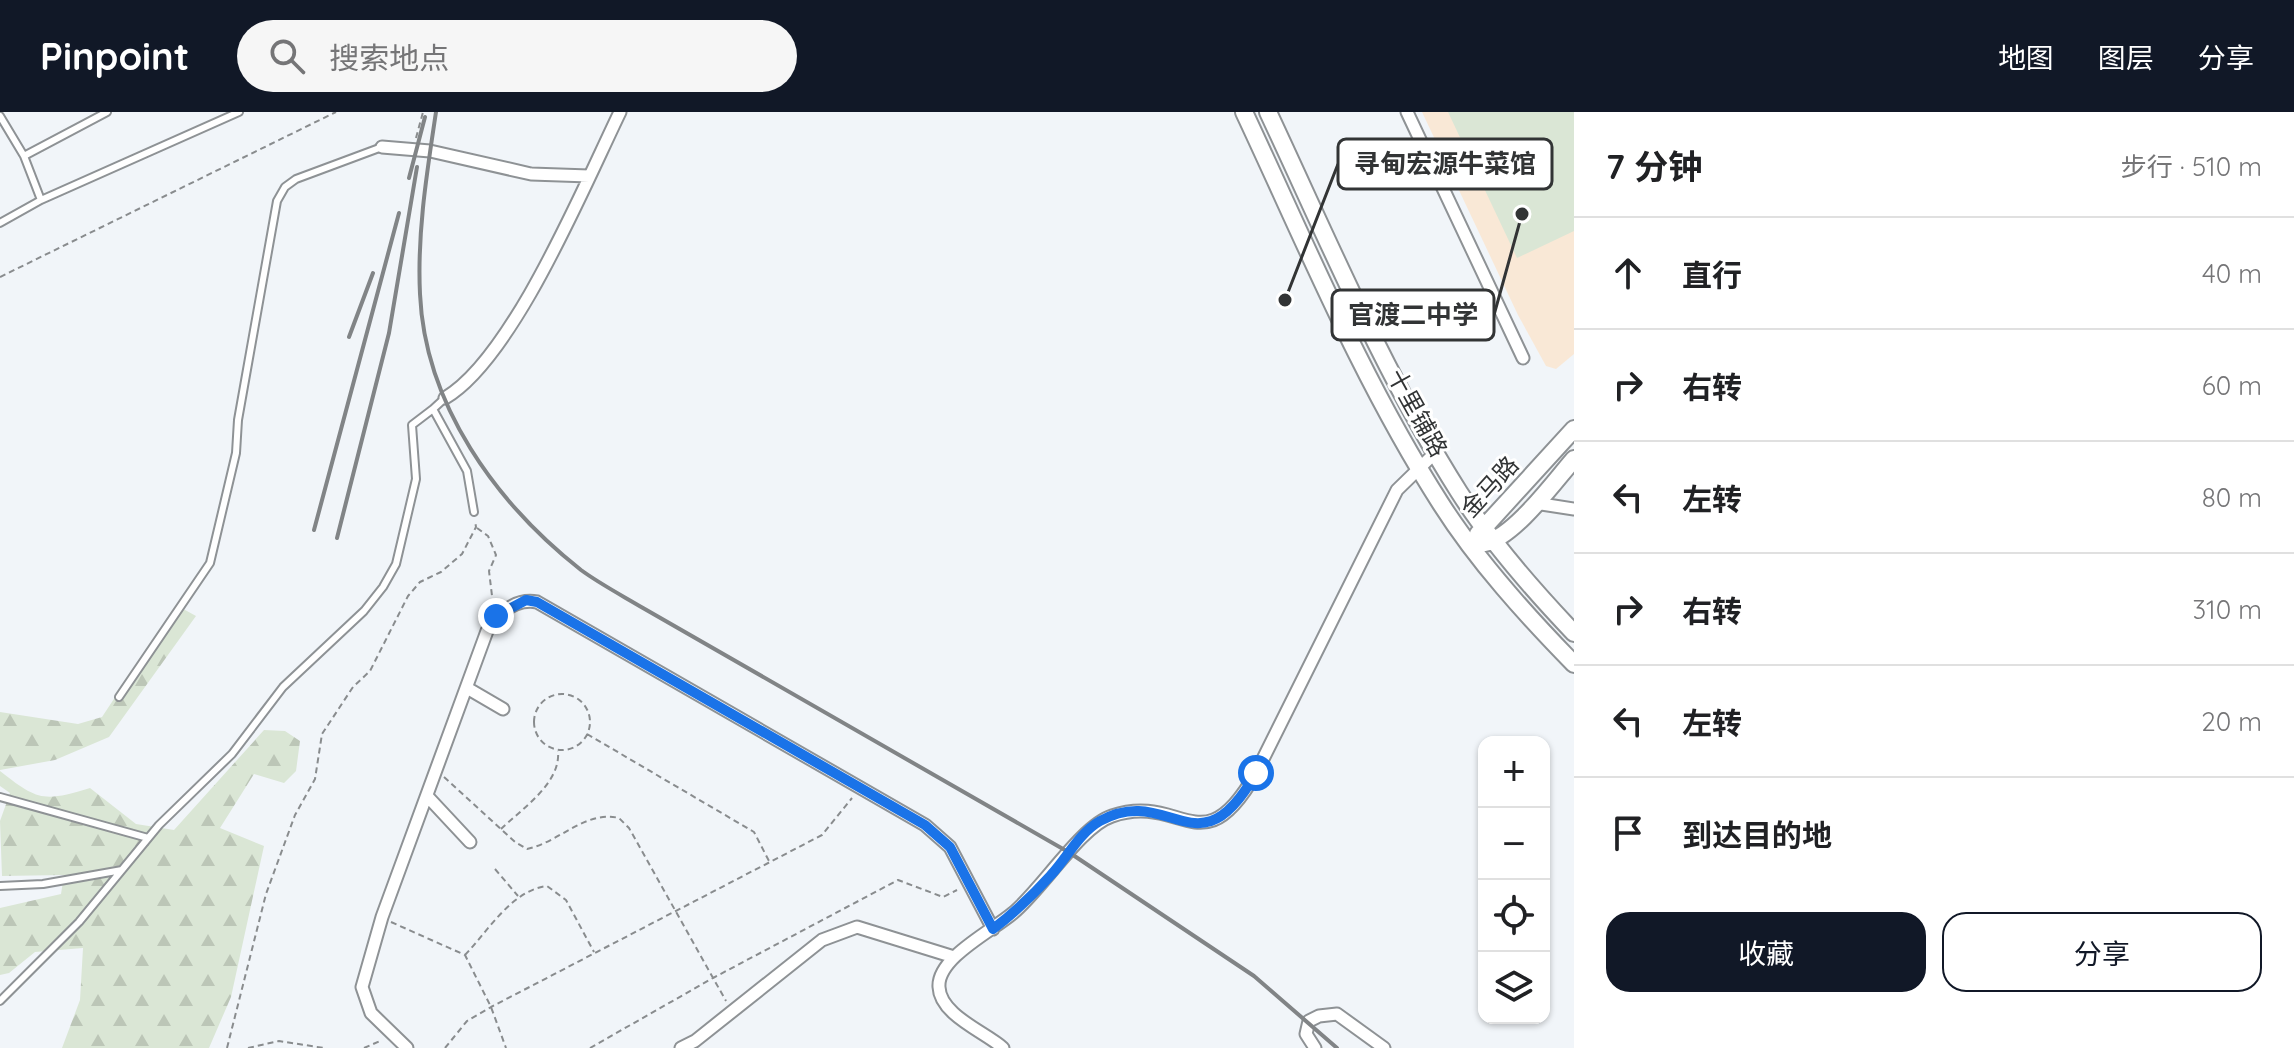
<!DOCTYPE html>
<html lang="zh">
<meta charset="utf-8">
<style>
:root{--surface:#fff;--page:#f6f6f6;--text:#202124;--muted:#757577;--line:#e0e0e0;--accent:#111827}
body{margin:0;font-family:Quicksand,"Noto Sans SC",sans-serif;background:var(--page);color:var(--text)}
.controls{position:absolute;right:24px;bottom:24px;display:grid;overflow:hidden;border-radius:16px;box-shadow:0 2px 6px #0004}
.controls button{width:72px;height:72px;display:grid;place-items:center;padding:0;border:0;border-bottom:2px solid var(--line);background:var(--surface);color:var(--text);font:40px sans-serif}
.stop{position:absolute;width:24px;height:24px;margin:-18px;border:6px solid #1a73e8;border-radius:50%;background:#fff}
.stop.end{background:#1a73e8;border-color:#fff;box-shadow:0 2px 8px #0008}
.list{margin:0;padding:0;list-style:none}
h2{display:flex;justify-content:space-between;align-items:center;height:104px;margin:0;padding:0 32px;font-size:34px}
h2 small{font-size:26px;font-weight:400;color:var(--muted)}
.list li{display:grid;grid-template-columns:52px 1fr auto;gap:24px;align-items:center;box-sizing:border-box;height:112px;padding:0 32px;border-top:2px solid var(--line)}
.list b{display:block;font-size:30px;white-space:nowrap}
.list em{font-size:26px;font-style:normal;color:var(--muted)}
.actions{display:flex;gap:16px;padding:24px 32px}
.actions a{flex:1;padding:18px 0;border:2px solid var(--accent);border-radius:24px;text-align:center;font-size:28px;color:var(--accent)}
.actions .main{background:var(--accent);color:#fff}
.icon{flex:none;width:44px;height:44px;fill:none;stroke:currentColor;stroke-width:2;stroke-linecap:round;stroke-linejoin:round}
.map{position:relative;flex:none;width:1574px;height:936px;overflow:hidden}
header{display:flex;align-items:center;gap:48px;box-sizing:border-box;height:112px;padding:0 40px;background:var(--accent);color:#fff}
header strong{font-size:38px}
nav{display:flex;gap:44px;margin-inline-start:auto;font-size:28px}
.search{width:560px;height:72px;background:var(--page);display:flex;align-items:center;gap:20px;box-sizing:border-box;padding:0 28px;border-radius:44px;color:var(--muted);font-size:30px}
main{display:flex}
aside{flex:1;background:var(--surface)}
.map>svg:first-child{display:block}
.education{fill:#f9e8d6}
.green{fill:#dae6d5}
.forest{fill:url(#forest-firs)}
.lines{fill:none;stroke-linecap:round;stroke-linejoin:round}
.lane-casing{stroke:#8e9295;stroke-width:10}
.street-casing{stroke:#8e9295;stroke-width:15}
.secondary-casing{stroke:#8e9295;stroke-width:20}
.path{stroke:#898c8e;stroke-width:2;stroke-dasharray:6 4;stroke-linecap:butt}
.lane{stroke:#fff;stroke-width:6}
.street{stroke:#fff;stroke-width:11}
.secondary{stroke:#fff;stroke-width:16}
.rail{stroke:#818486;stroke-width:4}
.route{stroke:#1a73e8;stroke-width:10}
.labels{text-anchor:middle;stroke-width:6;stroke-linejoin:round;paint-order:stroke}
.street-label{font-size:24px;fill:#323435;stroke:#fff}
.leader{fill:none;stroke:#323435;stroke-width:3}
.callout-dot{fill:#323435;stroke:#fff;stroke-width:3}
.callout{fill:#fff;stroke:#323435;stroke-width:3}
.callout-label{font-size:26px;text-anchor:middle;font-weight:bold;fill:#323435}
</style>
<header>
<strong>Pinpoint</strong>
<div class="search"><svg class="icon" aria-label="search" viewBox="0 0 24 24"><circle cx="10" cy="10" r="6"/><path d="M15 15l6 6"/></svg>搜索地点</div>
<nav><a>地图</a><a>图层</a><a>分享</a></nav>
</header>
<main>
<div class="map">
<svg width="1574" height="936" viewBox="0 0 1574 936">
<defs>
<pattern id="forest-firs" width="22" height="20" patternUnits="userSpaceOnUse" patternTransform="scale(2)"><rect width="22" height="20" fill="#dae6d5"/><path d="M5 1l3.5 6h-7zM16 11l3.5 6h-7z" fill="#bcc6b7"/></pattern>
</defs>
<rect width="100%" height="100%" fill="#f1f5f9"/>
<!-- education -->
<path class="education" d="M1422,0H1574V242L1556,257L1546,254L1518,203Z"/>
<!-- green -->
<path class="green" d="M1448,0H1574V119L1517,146Z"/>
<!-- forest -->
<path class="forest" d="M176,493L196,504L109,625L55,648L0,658V600L78,612L102,605Z
M264,618L285,619L300,629L296,659L284,671L254,662L220,716L264,734L231,885L209,936H62L80,888L83,836L35,840L9,861L0,863V796L61,782L64,763L2,764L0,709L10,681L0,674V659C38,689 44,690 90,676L136,712L174,718Z"/>
<g class="lines">
<!-- lane casing -->
<g class="lane-casing">
<path id="lane" d="M0,4L24,44L41,88
M24,44L107,0
M0,111L41,88L239,0
M445,286L433,297L467,359L474,400
M119,585L210,451L236,341L238,308L277,89L285,75L296,67L382,35
M0,685L148,726
M0,774L43,772L122,758
M0,889L79,810L159,713L232,642L283,575L364,499L383,475L396,452L416,367L412,313L433,297"/>
</g>
<!-- street casing -->
<g class="street-casing">
<path id="street" d="M1407,0L1523,246
M382,35L430,39L531,62L589,64
M445,286C513,246 584,74 620,0
M1535,391L1574,397
M467,576L503,597
M428,685L470,730
M407,936L371,901L362,875L382,805L487,519C498,502 515,486 537,490L925,713L950,735L993,817
M681,936L695,929L822,828L857,815L954,845
M1003,936C985,920 940,903 939,875C937,846 992,819 1013,801C1042,777 1081,714 1112,704C1182,680 1202,756 1256,661L1397,378L1435,341
M1315,936L1306,922L1309,909L1319,904L1337,902L1384,936"/>
</g>
<!-- secondary casing -->
<g class="secondary-casing">
<path id="secondary" d="M1244,0C1306,132 1362,269 1441,392C1478,450 1526,503 1574,552
M1268,0C1328,128 1383,260 1459,380C1491,430 1533,478 1574,521
M1478,422L1574,317
M1485,431C1514,425 1554,370 1574,347"/>
</g>
<!-- path -->
<path class="path" d="M416,26L423,0
M0,165L336,0
M477,416L488,424L496,443L489,459L493,492
M534 610a28 28 0 1 1 56 0a28 28 0 1 1-56 0Z
M587,622L754,720L769,749
M444,665L515,730L527,737C560,730 585,698 619,706L629,716L726,889
M501,717C523,696 561,671 558,639
M495,757L518,784
M391,810L465,843L491,895L506,936
M465,843C488,819 512,778 547,774L566,788L594,840
M227,936L266,782L295,703L315,667L322,622L353,575L370,559L408,484L420,470L441,460L462,442L476,415L475,409
M248,936L279,929L324,936
M364,936L380,929
M445,936L467,909L491,895L822,723L852,686
M590,936L713,866L898,768L943,785L957,778"/>
<!-- lane -->
<use href="#lane" class="lane"/>
<!-- street -->
<use href="#street" class="street"/>
<!-- secondary -->
<use href="#secondary" class="secondary"/>
<!-- rail -->
<path class="rail" d="M436,0C427,60 417,121 420,182C425,293 496,391 581,458C600,472 623,484 643,496L1070,741L1254,864L1337,936
M409,66L425,5
M349,225L373,161
M314,418L399,101
M337,426L389,221L417,55"/>
</g>
<g class="lines">
<!-- route -->
<path class="route" d="M496,504L526,488L537,490L925,713L950,735L993,817C1014,801 1033,783 1051,763C1067,746 1079,721 1100,709C1170,670 1198,764 1256,661"/>
</g>
<g class="labels">
<!-- street labels -->
<g class="street-label">
<text transform="translate(1417 301) rotate(61)" y="8">十里铺路</text>
<text transform="translate(1490 375) rotate(-48)" y="8">金马路</text>
</g>
</g>
<!-- callouts -->
<path class="leader" d="M1285 188L1338 52M1522 102L1494 203"/>
<g class="callout-dot">
<circle cx="1285" cy="188" r="8"/>
<circle cx="1522" cy="102" r="8"/>
</g>
<g class="callout">
<rect x="1338" y="27" width="214" height="50" rx="8"/>
<rect x="1332" y="178" width="162" height="50" rx="8"/>
</g>
<g class="callout-label">
<text x="1445" y="61">寻甸宏源牛菜馆</text>
<text x="1413" y="212">官渡二中学</text>
</g>
</svg>
<div class="controls">
<button>+</button>
<button>−</button>
<button><svg class="icon" aria-label="locate" viewBox="0 0 24 24"><circle cx="12" cy="12" r="6"/><path d="M12 2v4M12 18v4M2 12h4M18 12h4"/></svg></button>
<button><svg class="icon" aria-label="layers" viewBox="0 0 24 24"><path d="M12 4l9 5-9 5-9-5zM3 14l9 5 9-5"/></svg></button>
</div>
<div class="stop" style="left:1256px;top:661px"></div>
<div class="stop end" style="left:496px;top:504px"></div>
</div>
<aside>
<h2>7 分钟<small>步行 · 510 m</small></h2>
<ul class="list">
<li><svg class="icon" aria-label="ahead" viewBox="0 0 24 24"><path d="M12 20V5M6 11l6-6 6 6"/></svg><div><b>直行</b></div><em>40 m</em></li>
<li><svg class="icon" aria-label="right" viewBox="0 0 24 24"><path d="M7 20v-9h11M14 6l5 5-5 5"/></svg><div><b>右转</b></div><em>60 m</em></li>
<li><svg class="icon" aria-label="left" viewBox="0 0 24 24"><path d="M17 20v-9H6M10 6l-5 5 5 5"/></svg><div><b>左转</b></div><em>80 m</em></li>
<li><svg class="icon" aria-label="right" viewBox="0 0 24 24"><path d="M7 20v-9h11M14 6l5 5-5 5"/></svg><div><b>右转</b></div><em>310 m</em></li>
<li><svg class="icon" aria-label="left" viewBox="0 0 24 24"><path d="M17 20v-9H6M10 6l-5 5 5 5"/></svg><div><b>左转</b></div><em>20 m</em></li>
<li><svg class="icon" aria-label="arrive" viewBox="0 0 24 24"><path d="M6 21V4h12l-3 4 3 4H6"/></svg><div><b>到达目的地</b></div></li>
</ul>
<div class="actions"><a class="main">收藏</a><a>分享</a></div>
</aside>
</main>
